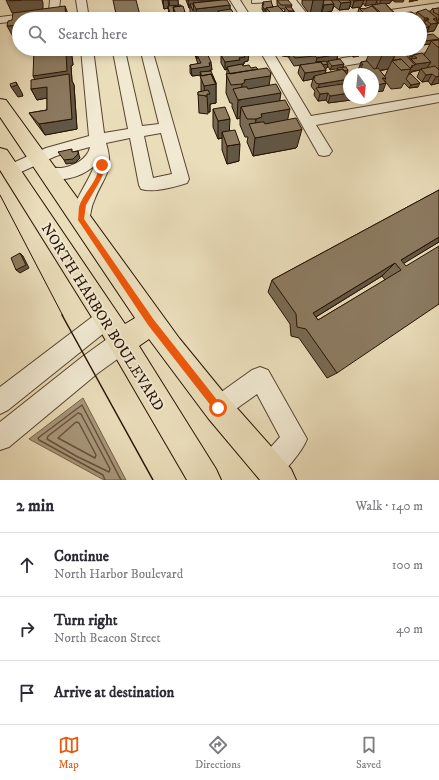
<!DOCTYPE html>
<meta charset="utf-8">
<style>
:root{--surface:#fff;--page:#f7f7f7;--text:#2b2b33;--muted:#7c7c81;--line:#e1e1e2;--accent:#ea580c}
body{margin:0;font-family:"IM FELL DW Pica",serif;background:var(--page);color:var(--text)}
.compass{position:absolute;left:343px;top:68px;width:36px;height:36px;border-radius:50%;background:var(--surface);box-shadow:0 2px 6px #0003;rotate:165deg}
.stop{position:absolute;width:12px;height:12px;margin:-9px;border:3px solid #ea580c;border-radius:50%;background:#fff}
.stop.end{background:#ea580c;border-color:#fff;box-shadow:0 1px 4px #0008}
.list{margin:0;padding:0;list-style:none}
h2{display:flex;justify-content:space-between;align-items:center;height:52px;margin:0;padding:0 16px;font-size:17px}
h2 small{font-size:13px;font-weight:400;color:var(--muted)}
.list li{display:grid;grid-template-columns:26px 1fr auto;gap:12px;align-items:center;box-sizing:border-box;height:64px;padding:0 16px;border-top:1px solid var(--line)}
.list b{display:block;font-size:15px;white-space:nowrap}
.list p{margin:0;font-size:13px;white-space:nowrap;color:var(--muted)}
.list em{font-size:13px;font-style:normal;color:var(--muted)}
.icon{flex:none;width:22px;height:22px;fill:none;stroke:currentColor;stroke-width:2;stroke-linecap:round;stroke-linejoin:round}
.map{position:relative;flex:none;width:439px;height:480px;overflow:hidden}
.search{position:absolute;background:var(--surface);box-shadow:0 2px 6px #0003;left:12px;right:12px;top:12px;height:44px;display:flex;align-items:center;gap:10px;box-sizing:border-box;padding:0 14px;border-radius:22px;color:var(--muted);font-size:15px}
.sheet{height:244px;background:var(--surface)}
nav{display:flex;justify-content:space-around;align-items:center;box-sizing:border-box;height:56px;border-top:1px solid var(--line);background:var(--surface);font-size:11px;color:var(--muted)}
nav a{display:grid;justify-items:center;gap:2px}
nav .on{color:var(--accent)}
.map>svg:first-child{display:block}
.water{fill:#a8987b;stroke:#74624a}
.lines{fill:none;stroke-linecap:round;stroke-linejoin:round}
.shore{stroke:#68543e;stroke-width:1.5}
.minor-casing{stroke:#58442f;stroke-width:2}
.major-casing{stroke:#271101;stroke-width:2}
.minor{fill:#f1e9d2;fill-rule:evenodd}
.major{fill:#eaddba;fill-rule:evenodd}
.tram-far1{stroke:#271101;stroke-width:1}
.tram{stroke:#271101;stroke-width:1.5}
.wall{fill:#786a53;stroke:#271101;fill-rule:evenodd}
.shaded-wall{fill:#625644;stroke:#271101}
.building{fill:#8c7b61;stroke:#271101;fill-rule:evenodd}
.route{fill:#ea580c}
.labels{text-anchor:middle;stroke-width:4;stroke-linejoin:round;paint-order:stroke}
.street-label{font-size:15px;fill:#271101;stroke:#f1e9d2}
</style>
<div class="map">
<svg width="439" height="480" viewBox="0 0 439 480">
<rect width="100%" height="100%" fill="#eaddba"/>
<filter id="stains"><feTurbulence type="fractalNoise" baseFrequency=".005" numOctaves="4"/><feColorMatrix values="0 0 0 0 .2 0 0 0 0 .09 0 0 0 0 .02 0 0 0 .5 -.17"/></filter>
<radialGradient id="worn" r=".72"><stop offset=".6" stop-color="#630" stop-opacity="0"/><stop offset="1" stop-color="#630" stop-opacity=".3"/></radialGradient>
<!-- water -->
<path class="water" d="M83,398L126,480H104L29,439Z"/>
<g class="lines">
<!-- shore -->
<path class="shore" d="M78,413L81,414L110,469L109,472L76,456L47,439L48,436Z
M76,422L79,423L96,455L95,458L58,438Z
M105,480L103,475L39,440L38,438L82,405L121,480"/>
<!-- minor casing -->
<g class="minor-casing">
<path id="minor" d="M50,0H60L59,11L56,16L37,19H19V21L0,23V17L49,11Z
M76,0H86L89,19H79Z
M230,0H240L252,19H242Z
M252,0H271L270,2L252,3Z
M286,0H296L311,19H300Z
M439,3V9L371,19H344L349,16Z
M439,42V50L343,66L339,65L337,62L339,59L343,58L400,49H420V46Z
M81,49H93L104,133L128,129L113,52L117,49H152L189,179L187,183C174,187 154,193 141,189L139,185L130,138L106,143C115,173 103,176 94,201C90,209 91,218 87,225L81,227L75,225C66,208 89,183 94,166C80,178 60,183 41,177L39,173L41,169C48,167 54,168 61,168C72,167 88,159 90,147L56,156L10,177L4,175L2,171L4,167L46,148L89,136ZM141,52L159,124L142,126L126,55ZM161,133L172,174L153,178L144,136Z
M259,49H271L311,116L439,94V102L316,125L332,151L329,155L324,156L319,155Z
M107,308L114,311L117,318L114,325L8,410L0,414V387L100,311Z
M122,331L130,334L133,342L130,350L98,373L9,447L0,450V422L82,357L114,334Z
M260,367L268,370L307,439C303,450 283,476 272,479C268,480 264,479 260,477L256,468L260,459L280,437L257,394L226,416L218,420L210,416L206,408L210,400L252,370Z"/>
</g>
<!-- major casing -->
<g class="major-casing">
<path id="major" d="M0,99L6,100L179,338L228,398L291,469L296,480H260L208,418L149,339L139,346L216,469L221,480H187L98,327L0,170V148L7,150L125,324L135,318L0,117Z"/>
</g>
<!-- minor -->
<use href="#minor" class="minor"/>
<!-- major -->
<use href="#major" class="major"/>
<!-- tram-far1 -->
<path class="tram-far1" d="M0,195L63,316"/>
<!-- tram -->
<path class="tram" d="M62,315L153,480"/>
</g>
<!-- wall -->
<path class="wall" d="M162,0H178V5L186,14L193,19H170L169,14L168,8L164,9Z
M186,0H220L230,5V9L234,14V19H194L190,12V8H189Z
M277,0L292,5L291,8L294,11L292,18L287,19L284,15L285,9H281L283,19H269L265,15L266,12L264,13L262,9L263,2L273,7L278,6L277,4Z
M302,0H392L390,3L386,4L394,13L397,14H401V13L416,15L417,12H430L432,9L439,8V23H438L434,31L427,32L425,35H420V19H356L359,8L364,9L372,7V5L378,4L377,2L365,6L363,3L361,7L352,8L350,6L349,9L339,10L334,6L332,11L322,13L321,12V13L310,15L302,4Z
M392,0H404L403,2H395Z
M420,36L439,40V83L431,85L428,81L422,82L417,77L420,70L412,72L411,73L409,74L418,87L409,88L404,83L401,88L391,89L385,81L383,91L373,92V74H358L357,73L361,62L367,61H366L369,54H367L363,49H400L397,50V51L396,53H404L405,51L414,54L424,55L430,44L423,45L422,44V46L420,42ZM388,69L385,76L380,71Z
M34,49H71L73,65L71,66L72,81L74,85L77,129L45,135L36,123L29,113L47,110V98L37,100L31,89L35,80Z
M193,49H206L212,70H210V71L216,83V103L210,104V112H208V114L199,113L198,92H201V75L192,76L190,73V65L198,64Z
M226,49H246L248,61L244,62V64L242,65L243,66L251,68L269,85L280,100L297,147L296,148L253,156L247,142L248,137H245L240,125V118L237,119L232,107V103H230L226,93L227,69L225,70L221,63V55L231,54V52H230Z
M278,49H334L338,54L337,60L344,64L343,67L347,74L349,83L359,99L328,103L326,100L318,101L314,95L315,91L314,90L311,86L313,79L303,81L298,73L300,65L310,64L294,66L289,58V57L282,56ZM328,66L330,70L337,68V71L325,73L326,70L325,68H327Z
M351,49H361L359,56L353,57L350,52Z
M213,109L230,131L239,161L227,164L222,150V138L218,139L213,127Z
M439,190V242L403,263L406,266L337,373L327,378L299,338L291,336L290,324L268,292L272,280ZM382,276L385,280L318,320L316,317Z"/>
<!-- shaded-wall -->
<path class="shaded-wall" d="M6,0H42L43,3V12L12,13Z
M163,0H168L169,8L168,6V8L164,9Z
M169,0H178L179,11L173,7L170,12Z
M188,0H220L193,3L194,7L190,4V8H189Z
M313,0H324L321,13L310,15Z
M364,0L361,7L352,8L354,1Z
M367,0H377L376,4L365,6Z
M381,0H392L390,3L379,5Z
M410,0H418L409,2Z
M351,2L349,9L339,10L341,3Z
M334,4L332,11L322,13L324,5Z
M230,5V15L234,14V19H220V14L218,11L219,19L208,16V19H197L196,9Z
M65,6L70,19H64Z
M264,9H266V12L264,13Z
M289,11H294L292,18L287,19Z
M185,12L186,19L177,15V19L176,13Z
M284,12L283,19H272V14Z
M170,14H174L175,19H171Z
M383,17L382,19H370Z
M425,18H428L427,21L426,20L423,26H422Z
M437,18L435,24L438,23L434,31L427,32L433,19Z
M439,18V23H436Z
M19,25V39L15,40L7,26Z
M429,27L425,35H420V28Z
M439,39L437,43L431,41L430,44L423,45L425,41Z
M420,42H424L422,46H420Z
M67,49H71L73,65L71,66L72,81L74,85L77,129L45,135L39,124L72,119L52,97L37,100L31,89L39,88L33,76L66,52Z
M292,49H313L290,51L289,57H288L289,50Z
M356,49H361L359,56L353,57Z
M206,50V58L196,53L197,59L196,51Z
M370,50L369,54H367L369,51Z
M397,51L388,69L375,71L383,53Z
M244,54H249L248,61L244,62V64L227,67V69L225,70V62L239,58Z
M338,54L336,62L328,61L327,63L315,65L317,58Z
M410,56H413L411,59L408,60Z
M211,62L212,70H210V73L200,72L201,75L192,76L191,69Z
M431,62L426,69H421L420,70L412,71L411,73H410L409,75H408L411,69L401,70L411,66L415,65L416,64Z
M328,64L327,68L317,70L318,66Z
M344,64L342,68L330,70L332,66Z
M326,70L324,77L315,78L314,76L313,79L303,81L305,73Z
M348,70L347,74L339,75L340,71Z
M271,73L268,92L281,93L278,111L290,109L286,127L254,135L256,119L241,107L240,118L237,119L238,100H241L242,84L244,80Z
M432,74L428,81L422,82L426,75Z
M439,76V83L431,85L436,77Z
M382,78H386L383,84L386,83L383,91L373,92L377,85Z
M349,79V82L348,86L318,90L319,84Z
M16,82L22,93L23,96L18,97L11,87Z
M216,83V103L210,104V112H208L207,96H205L204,86Z
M420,83L418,87L409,88L411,85Z
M328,93L326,100L318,101L320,94Z
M349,93V98H360L359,99L328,103L330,96Z
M230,119L229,137L222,132V138L218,139V121Z
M302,129L297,147L296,148L253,156L255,138Z
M240,144L239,161L227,164V146Z
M78,151L79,155L80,158L75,163L66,164L64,160Z
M439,237V242L398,267L401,260Z
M20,253L23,256L29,268L20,273L16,270Z
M395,263L382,276L306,323L313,313Z"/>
<!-- building -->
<path class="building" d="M10,0H22L10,1Z
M113,0H136L141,19H117Z
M222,0H227L230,5L196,9L193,3Z
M277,0H288L292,5H281Z
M324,0H331L334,4L324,5L323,4Z
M338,0H349L351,2L341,3Z
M353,0H363L354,1Z
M271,1L273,7L266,8V9H264L262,5H264L263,2Z
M385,3L390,9L394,12H392L394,14L396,13L399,16H397L401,19H388L383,15H386L381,13L372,5Z
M190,4H193L194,11H193Z
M181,5V6L173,7L174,14H170L168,6Z
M65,6L66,19H19V25L7,26L8,21L12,20L13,13Z
M183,6L185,12L176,14L173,7Z
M278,6L284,12L272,14L266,8Z
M372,6L383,17L370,19L359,8L364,9Z
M285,7H291L294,11H289Z
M439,8V15L433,12L434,11L432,9Z
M231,9L234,14L229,15L230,17L224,18L225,19H209L208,16L220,14L218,11Z
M426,9L437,18L433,19L438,23L431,24L426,20H429L428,18H425L417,12Z
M412,12L429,27L420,28V19H408L401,13Z
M191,13L193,19H178L177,15Z
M397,14H400L405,19H401L399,17V16Z
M433,34L439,39L425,41L420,36Z
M420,38L424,42H420Z
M439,40V48L431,41Z
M34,49H67V51L66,52L67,71L33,76Z
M195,49H206V50L196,51Z
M233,49H246L249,54H244L245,57L239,58L240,60L225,62L221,55L232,53L231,50Z
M303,49H334L338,54L317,58L315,56L295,58L290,51Z
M380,49H396L397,51L383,53Z
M206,51L211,62L209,63L210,66L191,69L190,65L201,63L196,53Z
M405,51H410L414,54L413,56H410Z
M403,52L415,65L411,66L413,67L410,68L401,59L394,60H393L396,53Z
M422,53L431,62L416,64L411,59L417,58L413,55Z
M340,59L344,64L332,66L328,61Z
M401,59L411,69L401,70L392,61Z
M326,61L328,64L323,65L321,62H316Z
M367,61L374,69L378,68L386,78H382L386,83L377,85L373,81V74H367L360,65H363L361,62Z
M321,62L326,70L305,73L300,65Z
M242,64L243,66L249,65L251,68L256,67L258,69L230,74L227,67Z
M435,66L439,70V76L436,77L432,74L426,75L421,69Z
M346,67L348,70L344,71L343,69L339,70L337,68Z
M267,68L271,73L270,76L244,80L245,82L242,84L231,85L226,74Z
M343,69L349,77V79L319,84L316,83L313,78H315L314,76Z
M211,71L216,83H215L211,74L202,76L200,72Z
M69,74L72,119L39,124L29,113L47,110V87L31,89V80Z
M211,74L216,84L204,86L200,76Z
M409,74H411L420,83L411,85L406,79Z
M16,82L17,85L11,87L10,84Z
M349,83V93L330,96L328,93L320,94L316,88Z
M276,84L281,93L238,100L233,89L243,87H247L248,89Z
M208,90L210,94H207V96L198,95V92Z
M285,100L290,109L261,114L262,117L256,119H247L241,107Z
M225,107L230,119L218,121L213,109Z
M296,118L302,129L300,130L255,138L249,124L261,122H264L265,124Z
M235,130L240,144L227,146L222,132Z
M72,149V152L78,151V154L73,159L64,160L58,152Z
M439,190V237L401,260L406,266L439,246V304L337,373L306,329L297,327L296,314L272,280ZM395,263L401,270L318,320L313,313Z
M20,253L26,265L16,270L11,258Z"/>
<!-- route -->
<path class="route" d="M102,163L105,165L104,172L100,181L86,205L84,219L154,320L221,405L223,408L221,411L218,413L215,411L148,325L78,220C79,215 78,208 80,204C86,190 98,181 99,165Z"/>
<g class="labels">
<!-- street labels -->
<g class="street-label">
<text transform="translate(103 317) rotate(58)" y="5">NORTH HARBOR BOULEVARD</text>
</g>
</g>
<rect width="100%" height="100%" filter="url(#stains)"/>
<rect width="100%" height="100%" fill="url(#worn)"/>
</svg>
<svg class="compass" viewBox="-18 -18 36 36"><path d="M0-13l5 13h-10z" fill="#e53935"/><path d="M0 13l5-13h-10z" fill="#7c7c81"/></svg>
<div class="stop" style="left:218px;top:408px"></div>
<div class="stop end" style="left:102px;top:165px"></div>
<div class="search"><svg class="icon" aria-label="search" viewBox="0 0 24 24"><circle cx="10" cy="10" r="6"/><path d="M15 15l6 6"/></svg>Search here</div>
</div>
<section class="sheet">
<h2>2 min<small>Walk · 140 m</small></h2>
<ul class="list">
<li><svg class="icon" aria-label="ahead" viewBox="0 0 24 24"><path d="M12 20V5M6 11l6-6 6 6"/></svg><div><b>Continue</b><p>North Harbor Boulevard</p></div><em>100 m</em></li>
<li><svg class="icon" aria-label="right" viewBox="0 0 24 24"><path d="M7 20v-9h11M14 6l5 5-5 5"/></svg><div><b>Turn right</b><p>North Beacon Street</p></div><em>40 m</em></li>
<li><svg class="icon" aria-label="arrive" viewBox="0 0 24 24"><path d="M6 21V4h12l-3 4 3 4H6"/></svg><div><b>Arrive at destination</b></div></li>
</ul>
</section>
<nav>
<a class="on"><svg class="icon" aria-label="map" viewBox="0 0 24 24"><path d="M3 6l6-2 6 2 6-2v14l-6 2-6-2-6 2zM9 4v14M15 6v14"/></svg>Map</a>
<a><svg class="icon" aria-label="directions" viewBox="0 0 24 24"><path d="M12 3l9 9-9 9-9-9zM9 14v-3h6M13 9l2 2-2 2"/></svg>Directions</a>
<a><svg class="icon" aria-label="saved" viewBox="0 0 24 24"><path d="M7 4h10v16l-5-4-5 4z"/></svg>Saved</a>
</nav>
